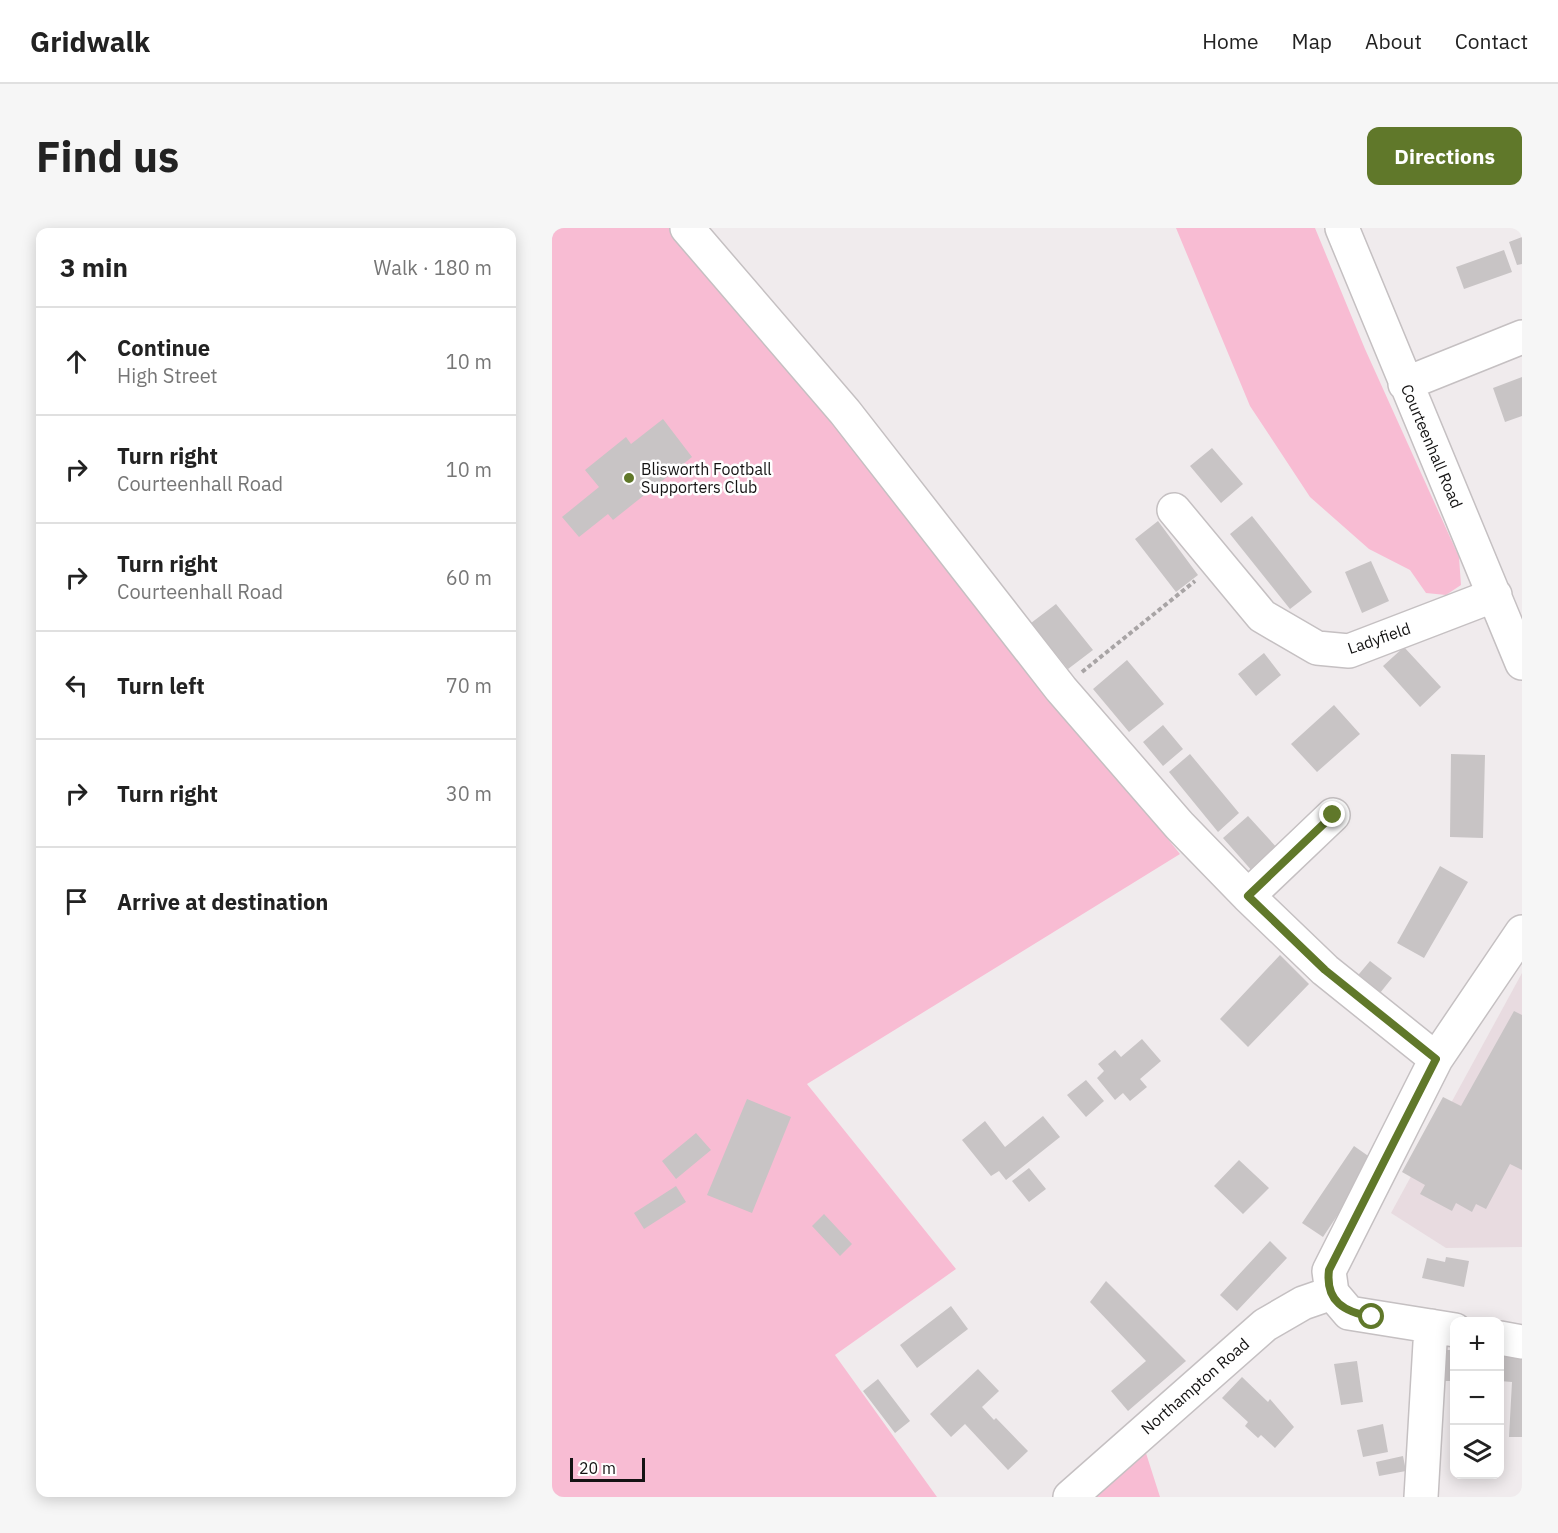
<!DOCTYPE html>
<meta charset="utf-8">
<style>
:root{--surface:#fff;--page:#f6f6f6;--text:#222;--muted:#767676;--line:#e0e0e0;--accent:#60782a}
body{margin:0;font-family:"IBM Plex Sans",sans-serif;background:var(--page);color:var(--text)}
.controls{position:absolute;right:18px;bottom:18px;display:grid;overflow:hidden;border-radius:12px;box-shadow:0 3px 15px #0003}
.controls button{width:54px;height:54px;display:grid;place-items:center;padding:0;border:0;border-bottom:2px solid var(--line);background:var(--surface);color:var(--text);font:30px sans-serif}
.scale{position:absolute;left:18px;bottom:15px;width:75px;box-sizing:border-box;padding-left:6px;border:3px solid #141313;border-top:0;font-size:16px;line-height:21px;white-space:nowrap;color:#141313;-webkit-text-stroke:4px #fff;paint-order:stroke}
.stop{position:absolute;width:18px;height:18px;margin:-14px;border:4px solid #60782a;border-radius:50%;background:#fff}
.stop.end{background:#60782a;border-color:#fff;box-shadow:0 2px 6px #0008}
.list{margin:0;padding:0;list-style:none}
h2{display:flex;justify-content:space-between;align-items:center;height:78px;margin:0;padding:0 24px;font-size:26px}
h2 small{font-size:20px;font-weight:400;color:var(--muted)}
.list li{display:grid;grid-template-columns:39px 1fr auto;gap:18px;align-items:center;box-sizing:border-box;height:108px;padding:0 24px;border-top:2px solid var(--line)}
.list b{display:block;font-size:22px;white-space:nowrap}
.list p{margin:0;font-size:20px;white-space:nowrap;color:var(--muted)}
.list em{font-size:20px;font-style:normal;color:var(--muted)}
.icon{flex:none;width:33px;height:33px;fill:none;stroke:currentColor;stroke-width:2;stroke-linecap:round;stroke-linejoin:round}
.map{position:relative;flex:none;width:970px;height:1269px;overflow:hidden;border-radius:12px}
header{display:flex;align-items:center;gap:36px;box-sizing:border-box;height:84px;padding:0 30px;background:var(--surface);border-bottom:2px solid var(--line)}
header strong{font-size:28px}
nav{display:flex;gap:33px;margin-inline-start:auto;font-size:21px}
.intro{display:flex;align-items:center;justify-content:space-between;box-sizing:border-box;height:144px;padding:0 36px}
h1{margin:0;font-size:42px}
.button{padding:15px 27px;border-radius:12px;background:var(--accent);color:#fff;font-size:21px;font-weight:700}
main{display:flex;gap:36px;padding:0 36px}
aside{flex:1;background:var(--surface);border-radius:12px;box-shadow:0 3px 15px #0003}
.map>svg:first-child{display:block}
.built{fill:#e8dbe0}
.green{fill:#f8bcd3}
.building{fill:#c8c4c5}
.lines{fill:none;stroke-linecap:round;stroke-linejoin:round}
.minor-casing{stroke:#c5c0c2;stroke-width:36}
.path{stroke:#a8a4a5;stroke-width:4;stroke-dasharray:4.5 3;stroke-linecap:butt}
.minor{stroke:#fff;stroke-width:33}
.route{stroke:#60782a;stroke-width:8}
.poi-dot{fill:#60782a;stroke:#fff;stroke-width:2}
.labels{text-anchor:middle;stroke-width:5;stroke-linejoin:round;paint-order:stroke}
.street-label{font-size:16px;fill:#141313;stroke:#fff}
.poi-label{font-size:16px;fill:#141313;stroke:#fff;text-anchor:start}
</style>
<header>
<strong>Gridwalk</strong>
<nav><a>Home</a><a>Map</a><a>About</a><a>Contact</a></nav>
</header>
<div class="intro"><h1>Find us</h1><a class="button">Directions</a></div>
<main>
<aside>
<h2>3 min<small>Walk · 180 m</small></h2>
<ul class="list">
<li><svg class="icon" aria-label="ahead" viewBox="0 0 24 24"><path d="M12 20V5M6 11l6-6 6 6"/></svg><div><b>Continue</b><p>High Street</p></div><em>10 m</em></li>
<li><svg class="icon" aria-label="right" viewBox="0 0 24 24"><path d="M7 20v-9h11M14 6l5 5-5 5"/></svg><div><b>Turn right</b><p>Courteenhall Road</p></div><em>10 m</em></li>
<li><svg class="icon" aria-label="right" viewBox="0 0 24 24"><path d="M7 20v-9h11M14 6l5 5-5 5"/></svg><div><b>Turn right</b><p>Courteenhall Road</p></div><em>60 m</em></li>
<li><svg class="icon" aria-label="left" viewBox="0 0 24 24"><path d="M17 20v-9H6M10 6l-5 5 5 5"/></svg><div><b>Turn left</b></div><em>70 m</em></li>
<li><svg class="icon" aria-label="right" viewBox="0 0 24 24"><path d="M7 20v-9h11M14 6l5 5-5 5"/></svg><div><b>Turn right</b></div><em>30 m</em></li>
<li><svg class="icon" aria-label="arrive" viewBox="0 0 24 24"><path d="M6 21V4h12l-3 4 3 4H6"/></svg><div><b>Arrive at destination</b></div></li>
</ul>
</aside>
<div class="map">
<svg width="970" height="1269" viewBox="0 0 970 1269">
<rect width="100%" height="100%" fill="#f0ebed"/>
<!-- built -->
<path class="built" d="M970,745V1019L894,1020L839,985Z"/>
<!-- green -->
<path class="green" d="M0,0H157L457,369L436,387L628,626L255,856L404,1041L283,1127L385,1269H0Z
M624,0H763L813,121L907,329L909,357L894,367L874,365L858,342L817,321L758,269L698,178Z
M593,1222L608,1269H544Z"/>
<!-- building -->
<path class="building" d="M970,9V36L965,37L957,14Z
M952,22L960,44L912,61L904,39Z
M970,149V188L953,194L941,160Z
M111,191L140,229L61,292L56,286L27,309L10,289L47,259L33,242L74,209L79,216Z
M660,220L691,256L669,275L638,238Z
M700,288L760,364L738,381L678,306Z
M606,293L646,347L624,364L583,311Z
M819,333L837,373L810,385L793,344Z
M504,376L541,422L516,441L479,395Z
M852,419L889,459L868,479L831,438Z
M712,425L729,447L704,468L686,446Z
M575,432L612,476L577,504L541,461Z
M782,477L808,506L765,544L739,516Z
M611,497L631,521L611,538L591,514Z
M638,526L687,585L666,604L617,544Z
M899,526L933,527L931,610L898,609Z
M696,588L727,622L701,644L671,610Z
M888,638L916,654L872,730L845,715Z
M728,727L757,756L696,819L668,791Z
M818,733L840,750L824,770L802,752Z
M962,783L970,787V942L958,936L934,981L924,976L920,984L904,975L900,983L868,966L873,957L850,944L891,869L909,878Z
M590,811L609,833L588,851L595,859L578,873L571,865L563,872L545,850L552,843L546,836L563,822L569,829Z
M534,852L552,873L534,889L515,867Z
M195,871L239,889L200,985L155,967Z
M491,888L508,909L454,952L447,943L439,948L410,912L433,893L453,919Z
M144,905L159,922L124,951L110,933Z
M802,918L822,932L771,1009L750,995Z
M687,932L717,960L691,986L662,958Z
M477,940L494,961L477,974L460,953Z
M124,958L134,974L92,1001L82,985Z
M272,986L300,1016L288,1028L260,998Z
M718,1013L735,1030L685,1083L668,1067Z
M894,1029L917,1033L912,1059L870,1050L875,1030L893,1034Z
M554,1053L634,1133L576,1183L559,1163L594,1133L538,1074Z
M399,1078L416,1101L365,1140L348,1117Z
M890,1122H903V1153H890Z
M948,1127L970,1128V1209H957L960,1154L948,1153Z
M805,1133L811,1174L789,1177L782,1136Z
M426,1141L447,1163L430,1179L442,1192L444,1190L476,1223L456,1242L413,1196L399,1209L378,1186Z
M690,1149L716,1174L718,1171L742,1199L723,1220L709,1207L706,1210L693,1198L696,1194L670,1170Z
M326,1151L358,1193L343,1205L311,1163Z
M831,1196L836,1224L811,1229L805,1202Z
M851,1228L854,1243L827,1248L824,1234Z"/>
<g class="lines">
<!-- minor casing -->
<g class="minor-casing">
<path id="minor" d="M135,0L293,184L509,461L627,597L696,668L773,742L884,831
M790,0L970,435
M853,156L970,109
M622,282L710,388L765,420L797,423L943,367
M696,668L781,587
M903,1102L797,1085L780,1065L777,1043L884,831L970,704
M948,1110L970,1114
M518,1269L713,1097L751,1075L780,1065
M869,1269L879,1098"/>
</g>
<!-- path -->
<path class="path" d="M530,444L643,353"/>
<!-- minor -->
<use href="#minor" class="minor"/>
</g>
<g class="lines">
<!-- route -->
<path class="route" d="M781,587L696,668L773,742L884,831L777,1042C773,1074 793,1084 820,1089"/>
</g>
<!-- markers -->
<circle class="poi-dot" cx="77" cy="250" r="6"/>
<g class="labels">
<!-- street labels -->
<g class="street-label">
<text transform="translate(880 218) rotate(67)" y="6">Courteenhall Road</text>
<text transform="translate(827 410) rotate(-19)" y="6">Ladyfield</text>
<text transform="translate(643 1158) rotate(-41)" y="6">Northampton Road</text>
</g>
<!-- poi labels -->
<g class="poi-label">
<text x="89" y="247">Blisworth Football<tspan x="89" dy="18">Supporters Club</tspan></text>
</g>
</g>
</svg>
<div class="controls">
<button>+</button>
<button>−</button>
<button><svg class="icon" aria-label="layers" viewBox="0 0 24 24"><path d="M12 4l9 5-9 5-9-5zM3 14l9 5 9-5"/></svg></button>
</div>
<div class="scale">20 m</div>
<div class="stop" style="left:820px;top:1089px"></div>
<div class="stop end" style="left:781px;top:587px"></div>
</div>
</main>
